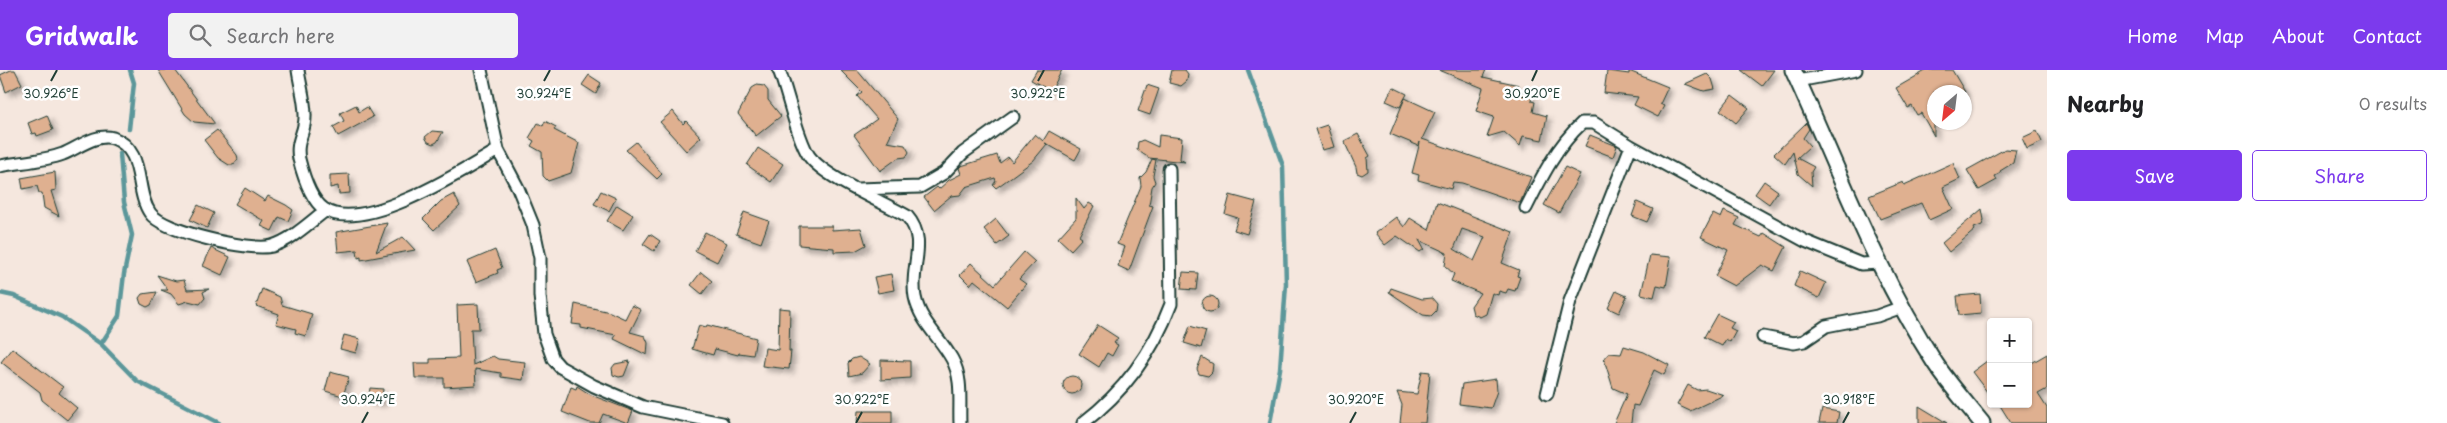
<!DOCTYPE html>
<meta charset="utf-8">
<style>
:root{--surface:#fff;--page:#f2f2f2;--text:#202124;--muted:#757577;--line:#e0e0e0;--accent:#7c3aed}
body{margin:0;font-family:"Playpen Sans",sans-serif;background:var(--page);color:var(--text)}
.controls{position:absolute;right:15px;bottom:15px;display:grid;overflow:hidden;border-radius:5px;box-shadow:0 1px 4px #0004}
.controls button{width:45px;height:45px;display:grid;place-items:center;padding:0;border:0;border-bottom:1px solid var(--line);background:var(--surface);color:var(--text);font:25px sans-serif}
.compass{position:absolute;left:1927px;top:15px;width:45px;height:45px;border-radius:50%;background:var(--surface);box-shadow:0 1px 4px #0004;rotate:208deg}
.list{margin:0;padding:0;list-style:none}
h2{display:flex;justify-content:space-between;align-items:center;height:65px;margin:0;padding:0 20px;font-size:21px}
h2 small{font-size:16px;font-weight:400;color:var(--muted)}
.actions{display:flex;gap:10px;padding:15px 20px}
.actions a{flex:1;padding:11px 0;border:1px solid var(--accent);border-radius:5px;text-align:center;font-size:18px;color:var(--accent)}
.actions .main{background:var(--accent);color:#fff}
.icon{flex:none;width:28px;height:28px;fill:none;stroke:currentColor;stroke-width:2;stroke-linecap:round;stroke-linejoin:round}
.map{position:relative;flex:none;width:2047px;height:353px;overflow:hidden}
header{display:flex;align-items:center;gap:30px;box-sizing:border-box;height:70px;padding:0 25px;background:var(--accent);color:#fff}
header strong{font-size:24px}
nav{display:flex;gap:28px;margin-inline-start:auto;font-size:18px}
.search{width:350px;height:45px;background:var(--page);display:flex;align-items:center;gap:12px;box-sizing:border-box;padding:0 18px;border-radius:5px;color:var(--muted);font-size:19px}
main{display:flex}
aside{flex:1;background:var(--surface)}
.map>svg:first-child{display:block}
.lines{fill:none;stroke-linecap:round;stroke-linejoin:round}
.stream{stroke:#5b979a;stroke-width:4.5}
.building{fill:#dfb090;stroke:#1f3d34;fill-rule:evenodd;filter:url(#shadow)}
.minor-casing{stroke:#1f3d34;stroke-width:15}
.tertiary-casing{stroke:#1f3d34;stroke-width:19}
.minor{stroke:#fff;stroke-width:11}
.tertiary{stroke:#fff;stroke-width:15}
.ticks{fill:none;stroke:#1f3d34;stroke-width:2}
.ticks-label{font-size:12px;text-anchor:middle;fill:#1f3d34;stroke:#fff;stroke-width:5;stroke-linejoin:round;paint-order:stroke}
</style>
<header>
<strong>Gridwalk</strong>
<div class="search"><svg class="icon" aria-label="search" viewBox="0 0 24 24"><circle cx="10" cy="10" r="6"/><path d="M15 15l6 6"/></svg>Search here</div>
<nav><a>Home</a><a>Map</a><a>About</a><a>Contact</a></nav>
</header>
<main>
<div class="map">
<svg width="2047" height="353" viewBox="0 0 2047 353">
<defs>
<filter id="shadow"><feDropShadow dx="4.5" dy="4.5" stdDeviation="2.5" flood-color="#0004"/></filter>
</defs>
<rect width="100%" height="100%" fill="#f5e7de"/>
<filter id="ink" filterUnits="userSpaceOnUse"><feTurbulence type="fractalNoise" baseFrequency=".02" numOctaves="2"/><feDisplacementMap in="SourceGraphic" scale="10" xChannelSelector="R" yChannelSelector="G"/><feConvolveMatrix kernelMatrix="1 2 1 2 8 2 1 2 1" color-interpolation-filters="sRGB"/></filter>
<g filter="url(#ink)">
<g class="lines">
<!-- stream -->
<path class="stream" d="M1248,0L1283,96L1286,214L1280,299L1270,353
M129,59L134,13L130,0
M0,223L14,226L62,247L101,274L137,311L219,353
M101,274L119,246L124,204L132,165L124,132L120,84"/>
</g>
<!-- building -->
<path class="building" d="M11,0H15L22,14L6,22L0,5Z
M158,0H175L215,54L194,52L185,44Z
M840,0H857L898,49L887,72L905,75L909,82L906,87L898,88L880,101L854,65L877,49L857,26L862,22Z
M1037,0H1062L1051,21L1031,10Z
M1172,0H1185L1188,4L1187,11L1181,16L1169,13Z
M1439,0H1486L1483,7L1519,15L1518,21L1532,25L1531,31L1535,32L1533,42L1547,46L1542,70L1523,66L1520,76L1504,62L1487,67L1494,47L1476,41L1483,18Z
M1741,0H1774L1762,16Z
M1927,0H1952L1965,22H1934V66L1921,43L1917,45L1912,36L1908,38L1896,18Z
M1607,1L1629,4V1L1668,17L1660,34L1664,36L1658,47L1634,35L1638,27L1604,23Z
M1707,4L1712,9L1715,19L1704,21L1685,14Z
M589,5L601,13L596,24L582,15Z
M757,15L764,16L768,21V30L781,46L756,66L738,44L752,18Z
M1147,15L1159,19L1150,45L1138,41Z
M1393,17L1407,24L1400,37L1386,31Z
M1732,25L1749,38L1736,53L1720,40Z
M1405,28L1435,42L1422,69L1531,107L1520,133L1462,113L1453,112L1451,119L1418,110L1419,105L1412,103L1420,72L1419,76L1390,64Z
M356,35L359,42L367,37L373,47L338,66L333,57L344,51L340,43Z
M673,41L683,54L686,51L701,67L686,81L660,52Z
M47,45L53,60L37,66L36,63L32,64L28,53Z
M545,51L556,57L554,60L579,73L571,103L548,111L543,106L542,82L531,76L534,71L529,68L538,53L543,56Z
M1806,53L1809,59L1803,68L1810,76L1797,88L1814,97L1811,102L1812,116L1798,104L1793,82L1785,94L1774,84Z
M1327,55L1334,77L1322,80L1315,59Z
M217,60L237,85L238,89L233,95H229L218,88L204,70Z
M432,61L443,62L437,72L433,74L428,72L425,67Z
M1049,61L1081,79L1075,90L1045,73L1047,74L1033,91L996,118L993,115L996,111L995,108L966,117L960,125L951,126L934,140L924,127L937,117L939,119L949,110L961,104L959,98L961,96L997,85L1000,93L1008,87L1012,92L1035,64L1043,71Z
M2037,61L2042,72L2027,79L2022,68Z
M1358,64L1370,86L1367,88L1368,101L1362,105L1357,103L1356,97L1344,71Z
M1159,65L1182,68L1180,89L1185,92L1149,88L1137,80L1138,72L1143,70L1158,77Z
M1590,65L1617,76L1613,87L1585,76Z
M636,72L662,104L657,109L626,80Z
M758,78L783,94L771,112L747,95Z
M2005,79L2016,80L2013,93L2000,101L2001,103L1995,106L1997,110L1979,120L1967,100Z
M1152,89L1156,90L1153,106L1155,112L1152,117L1149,135L1153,136L1129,201L1118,196L1125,177L1117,174L1141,116L1140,108L1146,102Z
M1953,93L1960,109L1943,117L1953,139L1929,150L1921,133L1880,149L1869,126L1903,112L1904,115Z
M1565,97L1580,104L1559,143L1544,135Z
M55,102L56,120L51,121L59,146L44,138L42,123H39L37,116L23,119L21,108Z
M349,104L350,123L339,124L338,116L330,118V105Z
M1764,111L1778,121L1769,134L1755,124Z
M245,118L265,131L268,126L286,135L293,140L288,151L279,147L272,161L261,156L264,151L235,134Z
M601,121L616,128L609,141L594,134Z
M454,124L460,136L434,160L423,149L441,131Z
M1230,125L1256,132L1247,164L1234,160L1238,148L1225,144Z
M1076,128L1084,139L1089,133L1094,136L1079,166L1082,168L1071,180L1058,168L1076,148Z
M1437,132L1513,162L1502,193L1519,200L1517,206L1520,207L1515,221L1508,219L1506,223L1499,221L1498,225L1492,223L1486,244L1480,247L1473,244L1471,236L1480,223L1451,211L1454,204L1445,196L1447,183L1419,170L1424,179L1420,182L1397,166L1385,175L1375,163L1396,147L1404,157L1410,148L1429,160ZM1462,159L1485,167L1474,191L1454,179Z
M1637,132L1653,139L1647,152L1632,146Z
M198,135L214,143L207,158L190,150Z
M617,135L633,145L623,160L607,151Z
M1982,139L1984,150L1982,155L1974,158L1975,160L1949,182L1942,173Z
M1724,141L1739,148L1735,155L1761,167L1764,163L1786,177L1774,201L1762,195L1734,216L1715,206L1728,180L1701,167L1713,144L1721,148Z
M744,142L769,151L761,173L736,164Z
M996,149L1009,166L997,175L984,159Z
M387,153L376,182L403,167L415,180L361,190V187L358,188L357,180L338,182L336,162Z
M799,156H832V160L861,158L866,175L855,181L834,182V178L799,175Z
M705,162L727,173L717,192L695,181Z
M650,164L660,171L654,181L643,174Z
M211,178L230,187L222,205L203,196Z
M495,180L502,198L497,200L498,203L476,212L467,192Z
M1024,182L1035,192L1019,209L1026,214L1007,237L974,210L970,215L960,205L971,193L995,215Z
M1650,185L1671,187L1666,217L1657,215L1654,227L1641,224Z
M1800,201L1826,213L1819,228L1794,216Z
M701,202L712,211L702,224L691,215Z
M1183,202L1198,203L1196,220L1181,219Z
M891,204L894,220L878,223L874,207Z
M157,205L176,211L184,210L187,220L209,219L203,222L205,228L200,234L188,231L179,234L171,224L161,220H168Z
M1391,218L1422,229L1432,228L1437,234L1436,241L1431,246L1423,245L1389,222Z
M262,219L280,227L282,235L312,244L306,266L295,263L296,259L276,254L279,244L256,236Z
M1616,221L1627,226L1619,243L1608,238Z
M157,222L151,235L147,237L141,234L139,228L142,224Z
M1980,224L1981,243L1959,245L1957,226Z
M1202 234a8 8 0 1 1 16 0a8 8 0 1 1-16 0Z
M478,234L479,259H471L473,295L493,286L498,289L525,292L523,310L501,307V303L475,299L476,315L444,317V308H415L414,293H430V289L459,288L457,235Z
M575,234L610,242L625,249L632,235L641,240L630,262L645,266L648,273L647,285L614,269L616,265L581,258V255L572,254Z
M779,238L790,239L789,281H791L789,299L762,296L765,278L778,280Z
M1717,244L1734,252L1730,258L1736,261L1730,272L1726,269L1722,276L1704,267Z
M699,255L706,257L707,255L756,268L753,285L739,283L738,285L715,279L713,285L692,279Z
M1098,255L1118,268L1114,273L1118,275L1112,286L1107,283L1099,297L1079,284Z
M1190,256L1206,261L1201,278L1184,273Z
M344,265L360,269L356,283L340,279Z
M1624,276L1644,282L1669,295L1664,305L1654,300L1638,336L1633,335L1631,353H1614L1627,324L1613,318L1604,289L1609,283L1621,284Z
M12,278L63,317L59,323L77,338L67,350L42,330L40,322L1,292Z
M2047,284V319L2038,324L2047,338V353H2011L1999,334H2028V295Z
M859,287L870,294L862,303L849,306L848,293L852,289Z
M1202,287L1213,294L1212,302L1208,306L1199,304L1197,299Z
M1991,288V327L1972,302Z
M881,290L910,291V308L881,310Z
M630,291L624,306L619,307L613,305L612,298L615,294Z
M1422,301L1430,302L1425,353H1400L1402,335L1397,322L1417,324Z
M330,302L349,307L343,326L325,321Z
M1063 315a9 9 0 1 1 18 0a9 9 0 1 1-18 0Z
M1496,309L1497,321L1491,338L1459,334L1462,314Z
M1688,315L1697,320L1706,319L1724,325L1690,341L1677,335Z
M577,316L591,325L633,341L628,353L603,344L599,353H590L562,342L571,317L576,319Z
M370,318L383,319L382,332L368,331Z
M1919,336L1947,353H1919Z
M1822,339L1839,342L1837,353H1819Z
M858,341H892V353H857Z"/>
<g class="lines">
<!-- minor casing -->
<g class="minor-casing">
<path id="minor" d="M298,0C300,15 305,30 305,45C306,62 295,70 299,89C303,105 310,129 324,139C362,165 463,101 498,80
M481,0L498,80L518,118L533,155L540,188V226L544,264L553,289L560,297L594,316L643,337L722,353
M779,0C788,23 797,68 809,86C825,108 883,132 907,146C929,171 909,198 915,227C920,252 940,267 952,289C963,309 959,331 960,353
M1798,11L1856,0
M0,96C21,92 44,91 63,84C78,78 96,63 113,68C146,80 134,120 150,143C163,162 252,182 272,176C292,170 310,152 326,140
M858,119L920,117L944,103L963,83L1013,47
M1526,138C1541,108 1557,76 1582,53H1594L1631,76L1805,171L1861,194L1880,193
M1763,267L1794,273L1804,271L1826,256L1877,246L1902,237
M1547,324L1570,231L1631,76
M1083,353C1124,322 1153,282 1171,234L1169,99"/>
</g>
<!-- tertiary casing -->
<g class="tertiary-casing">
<path id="tertiary" d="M1793,0C1838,98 1876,202 1935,293C1949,314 1966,333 1982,353"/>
</g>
<!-- minor -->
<use href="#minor" class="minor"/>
<!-- tertiary -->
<use href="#tertiary" class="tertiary"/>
</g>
</g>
<!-- ticks -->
<path class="ticks" d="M51,11L57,0M544,11L550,0M1038,11L1044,0M1532,11L1537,0M362,353L368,342M856,353L862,342M1350,353L1356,342M1843,353L1849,342"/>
<g class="ticks-label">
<text x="51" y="28">30.926°E</text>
<text x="544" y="28">30.924°E</text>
<text x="1038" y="28">30.922°E</text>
<text x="1532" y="28">30.920°E</text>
<text x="368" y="334">30.924°E</text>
<text x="862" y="334">30.922°E</text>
<text x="1356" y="334">30.920°E</text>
<text x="1849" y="334">30.918°E</text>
</g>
</svg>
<div class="controls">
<button>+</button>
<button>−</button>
</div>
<svg class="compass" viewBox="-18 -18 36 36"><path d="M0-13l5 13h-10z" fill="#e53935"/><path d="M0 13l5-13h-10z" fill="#757577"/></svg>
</div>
<aside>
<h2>Nearby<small>0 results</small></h2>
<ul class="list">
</ul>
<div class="actions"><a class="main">Save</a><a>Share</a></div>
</aside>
</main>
